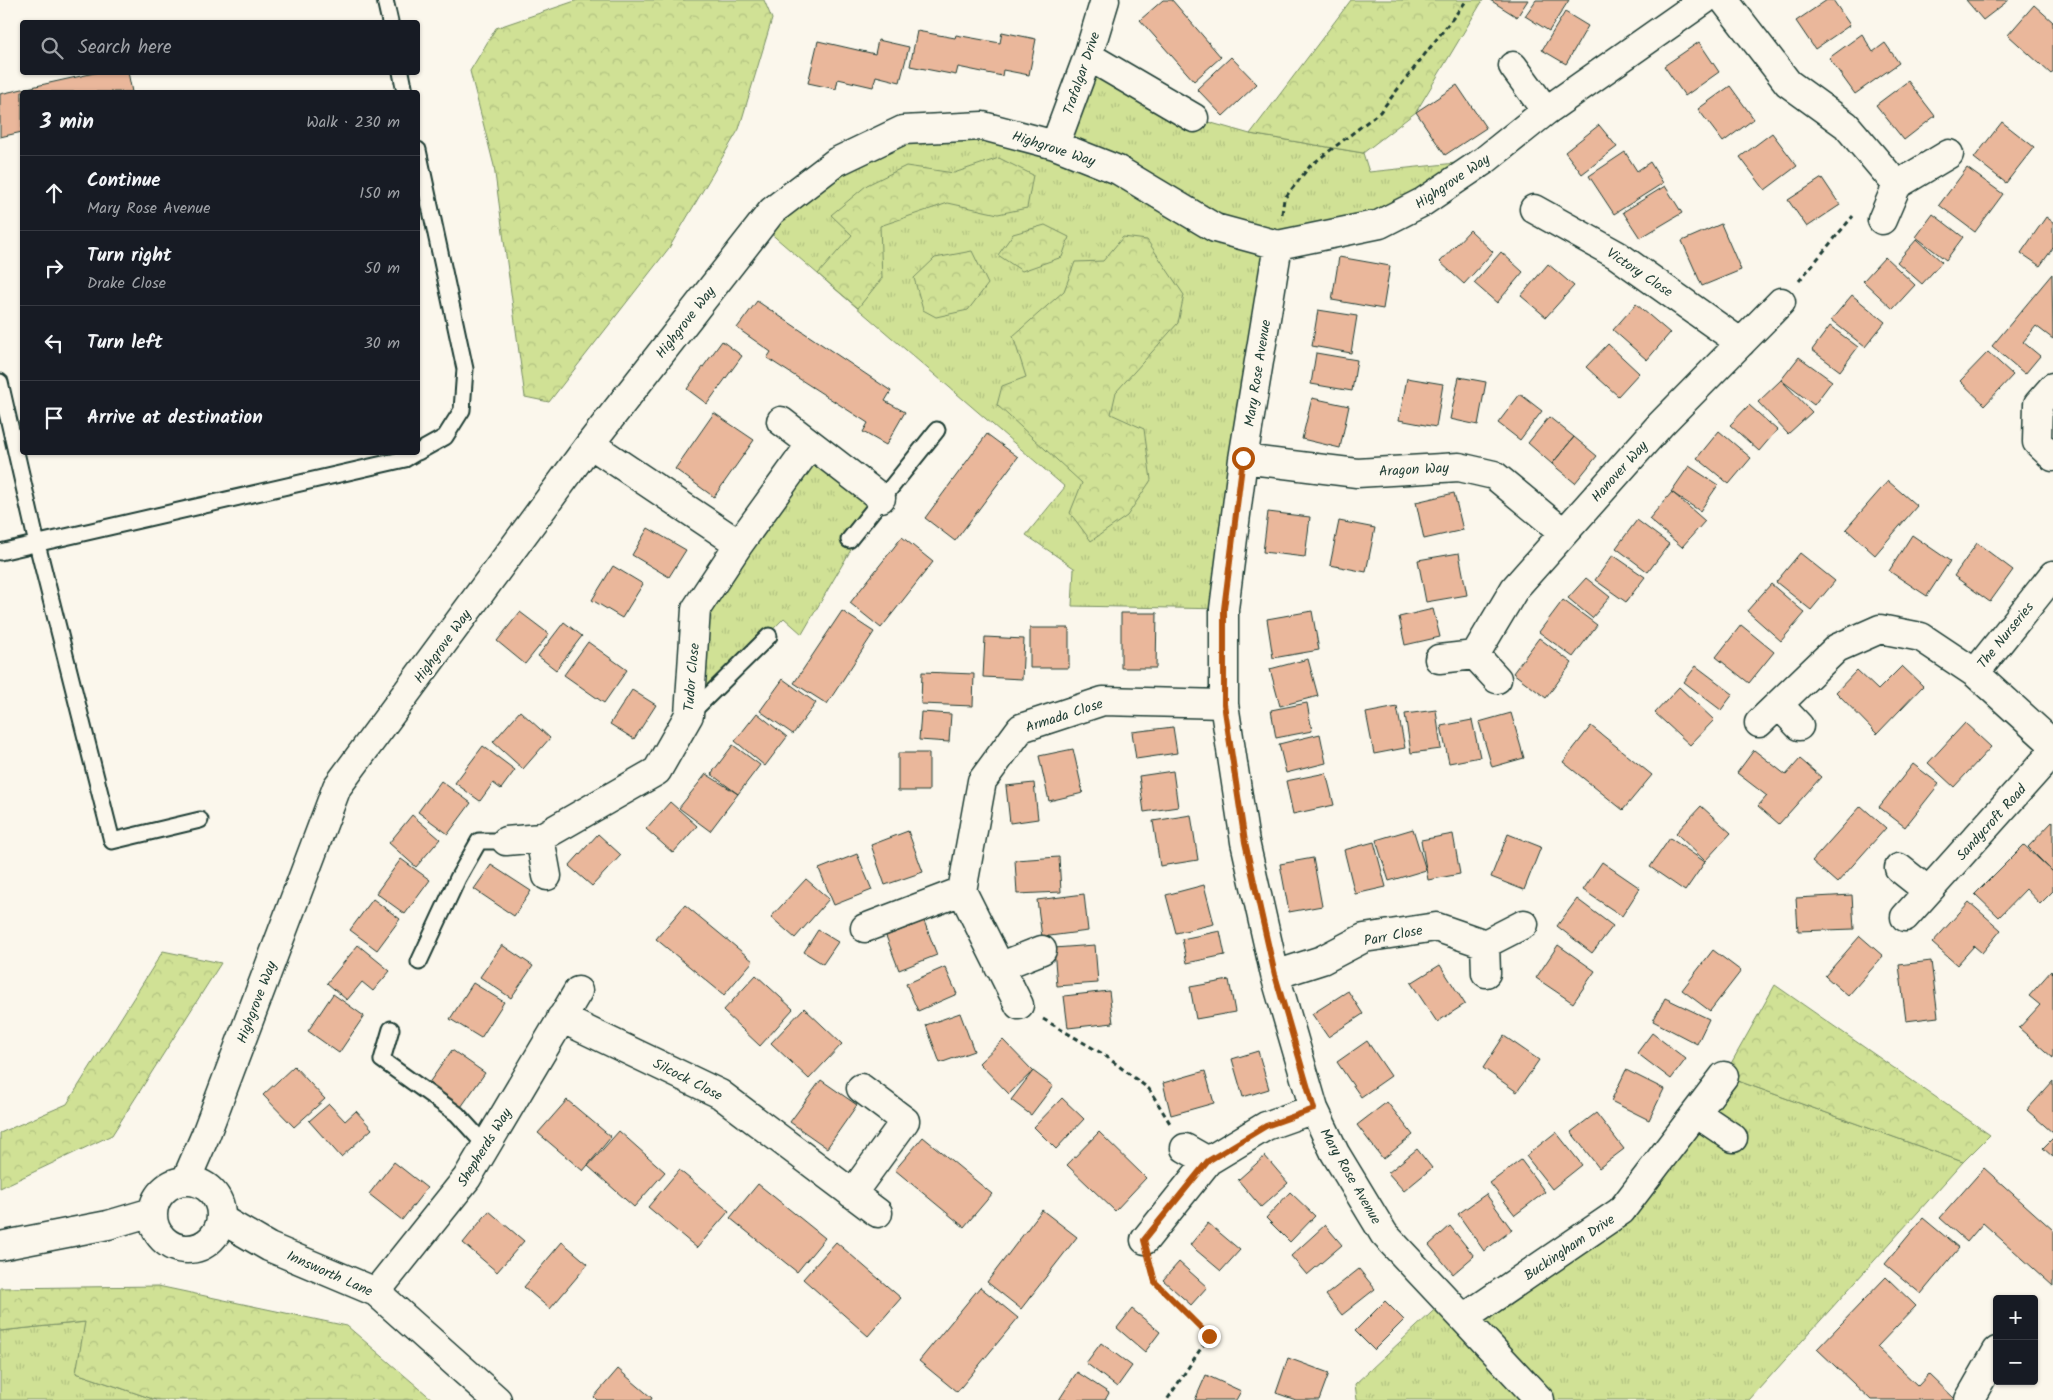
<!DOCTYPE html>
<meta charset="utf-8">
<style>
:root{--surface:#171b24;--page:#242831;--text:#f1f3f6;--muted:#9ea1a6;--line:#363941}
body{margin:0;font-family:Kalam,sans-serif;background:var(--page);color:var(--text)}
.controls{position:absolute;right:15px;bottom:15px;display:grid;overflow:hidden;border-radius:5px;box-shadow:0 1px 4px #0004}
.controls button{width:45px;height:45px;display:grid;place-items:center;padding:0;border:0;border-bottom:1px solid var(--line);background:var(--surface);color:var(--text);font:25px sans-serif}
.stop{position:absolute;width:15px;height:15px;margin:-11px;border:4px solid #b45309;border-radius:50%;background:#fff}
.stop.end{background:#b45309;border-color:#fff;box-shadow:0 1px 5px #0008}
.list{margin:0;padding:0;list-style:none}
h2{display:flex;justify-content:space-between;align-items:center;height:65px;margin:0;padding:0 20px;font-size:21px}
h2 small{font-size:16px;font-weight:400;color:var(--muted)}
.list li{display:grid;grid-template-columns:32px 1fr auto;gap:15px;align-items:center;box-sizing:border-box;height:75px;padding:0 20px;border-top:1px solid var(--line)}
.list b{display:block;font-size:19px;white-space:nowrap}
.list p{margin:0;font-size:16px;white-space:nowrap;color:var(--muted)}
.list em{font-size:16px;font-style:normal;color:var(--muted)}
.icon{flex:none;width:28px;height:28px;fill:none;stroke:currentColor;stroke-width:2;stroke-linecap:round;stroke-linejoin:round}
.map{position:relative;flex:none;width:2053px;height:1400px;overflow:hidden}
.search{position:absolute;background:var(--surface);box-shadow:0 1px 4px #0004;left:20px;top:20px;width:400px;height:55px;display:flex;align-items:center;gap:12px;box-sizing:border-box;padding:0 18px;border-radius:5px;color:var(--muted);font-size:19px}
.panel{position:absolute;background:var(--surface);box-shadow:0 1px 4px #0004;left:20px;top:90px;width:400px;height:365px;border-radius:5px}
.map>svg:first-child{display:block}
.grass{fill:url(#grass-tufts);stroke:#788f64}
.forest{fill:url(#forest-crowns);stroke:#788f64}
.building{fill:#eab79b;stroke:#1f3d34}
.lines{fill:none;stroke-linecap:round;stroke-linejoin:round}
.lane-casing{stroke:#1f3d34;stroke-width:19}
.street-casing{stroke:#1f3d34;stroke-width:31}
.secondary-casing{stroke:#1f3d34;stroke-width:31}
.path{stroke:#1f3d34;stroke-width:3;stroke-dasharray:5 4;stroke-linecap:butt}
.lane{stroke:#fbf7ec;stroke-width:15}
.street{stroke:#fbf7ec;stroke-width:28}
.secondary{stroke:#fbf7ec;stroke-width:28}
.route{stroke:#b45309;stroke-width:6}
.labels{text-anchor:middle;stroke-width:5;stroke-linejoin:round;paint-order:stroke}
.street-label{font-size:14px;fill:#1f3d34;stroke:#fbf7ec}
</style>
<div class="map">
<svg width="2053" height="1400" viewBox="0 0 2053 1400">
<defs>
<pattern id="grass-tufts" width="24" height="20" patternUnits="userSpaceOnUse" patternTransform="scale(1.25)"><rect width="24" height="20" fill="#d0e195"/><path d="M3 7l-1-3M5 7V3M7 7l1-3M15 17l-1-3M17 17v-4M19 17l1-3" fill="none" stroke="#b2c281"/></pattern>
<pattern id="forest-crowns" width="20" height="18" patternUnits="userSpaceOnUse" patternTransform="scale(1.25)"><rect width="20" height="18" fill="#d0e195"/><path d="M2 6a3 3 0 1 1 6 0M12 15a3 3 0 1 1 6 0" fill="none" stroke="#b2c281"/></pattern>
</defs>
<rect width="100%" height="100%" fill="#fbf7ec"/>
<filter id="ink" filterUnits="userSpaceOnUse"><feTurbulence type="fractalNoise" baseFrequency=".02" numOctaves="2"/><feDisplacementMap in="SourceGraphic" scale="10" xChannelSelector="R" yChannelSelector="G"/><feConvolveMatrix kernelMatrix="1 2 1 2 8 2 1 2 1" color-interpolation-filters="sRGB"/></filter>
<g filter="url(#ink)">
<!-- grass -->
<path class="grass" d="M1088,56L1194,118L1250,134L1363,153L1369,172L1485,160L1423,202L1278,245L1224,609L1072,606L1074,568L1026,535L1065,487L761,225L903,130L1055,145Z
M811,444L881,498L802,634L784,618L689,715L696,609Z
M1724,1076L1963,1162L1749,1400H1357L1355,1384L1446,1299L1464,1318L1621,1211Z
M86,1322L76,1373L156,1400H0V1331Z"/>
<!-- forest -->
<path class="forest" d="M578,0H764L772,19L739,129L669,248L549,402L525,397L494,166L470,71L496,28Z
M1351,0H1483L1416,112L1363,153L1250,134Z
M999,158L1033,175L1027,208L998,214L948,203L880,226L882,278L858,308L818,274L852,235L831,215L867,185L906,166L954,173Z
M1045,225L1069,237L1062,257L1022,271L998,255L1013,234Z
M1123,237L1147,240L1184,295L1178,323L1116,392L1111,414L1144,429L1151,480L1127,516L1091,541L1070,513L1082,483L997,405L1002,386L1026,377L1013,336L1064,291L1075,262L1103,261Z
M972,251L988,284L968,310L936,317L923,310L914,278L935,258Z
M163,951L221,963L112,1135L0,1188V1133L67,1104Z
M1775,985L1990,1135L1963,1162L1724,1076Z
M158,1286L347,1326L433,1400H156L76,1373L85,1322L0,1331V1288Z"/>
<!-- building -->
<path class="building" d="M1163,0H1172L1221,57L1194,81L1140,20Z
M1490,0H1528L1517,17Z
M1536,0H1569L1549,31L1525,16Z
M1827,0H1833L1850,25L1815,49L1796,21Z
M1966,0H2009L1983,20Z
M2034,5L2053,22V71L2051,74L2008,35Z
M1565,12L1588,26L1566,64L1542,50Z
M917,31L955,38L956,35L1000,43L1002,32L1036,39L1029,75L1003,70L1002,76L958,67L956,75L910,66Z
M1862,34L1873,52L1885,43L1899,63L1855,94L1829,58Z
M878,40L909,47L900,82L876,76L873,87L838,79L836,89L808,83L818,41L875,54Z
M1699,42L1719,72L1685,96L1664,66Z
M1231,57L1257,84L1223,116L1197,89Z
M99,72H128L132,92H22V132L0,137V94Z
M1908,81L1935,116L1904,140L1876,105Z
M1457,85L1486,128L1445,155L1416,112Z
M1730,86L1754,119L1723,142L1698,109Z
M2002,122L2034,147L2006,183L1974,158Z
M1599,125L1617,147L1582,174L1565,152Z
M1772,133L1797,166L1765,190L1740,157Z
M1625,152L1637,171L1650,162L1663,183L1614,214L1589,176Z
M1967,168L2003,194L1975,232L1939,205Z
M1822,178L1840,205L1807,227L1788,200Z
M1665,186L1682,213L1640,238L1623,212Z
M1933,214L1963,237L1946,260L1916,237Z
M2046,217L2053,222V248L2040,266L2021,253Z
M1721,224L1741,270L1702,286L1682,241Z
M1470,230L1493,252L1464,284L1440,262Z
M1917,239L1942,262L1922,284L1897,262Z
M1501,252L1523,272L1497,303L1474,283Z
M1339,257L1390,266L1383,309L1332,300Z
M1885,257L1915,285L1893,309L1863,281Z
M1548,264L1574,286L1546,317L1521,296Z
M2052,274L2053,339L2036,326L2023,342L2040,356L2025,374L1992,346Z
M1852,295L1885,322L1865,347L1831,320Z
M757,301L891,391L885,401L905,412L886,445L863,432L868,423L767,358L771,352L737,328Z
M1636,304L1670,333L1647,360L1613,330Z
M1318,310L1357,316L1351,353L1312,346Z
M1830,326L1858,347L1840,371L1812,350Z
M722,341L742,356L707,404L687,389Z
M1608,344L1639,373L1618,396L1586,367Z
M1988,352L2013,375L1985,405L1960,381Z
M1316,353L1357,360L1352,391L1311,384Z
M1799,357L1832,381L1814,405L1781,380Z
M1459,377L1486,382L1478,425L1450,419Z
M1407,378L1443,384L1436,427L1399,420Z
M1781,380L1812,412L1788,434L1758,402Z
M1520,394L1542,411L1520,440L1498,423Z
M1312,398L1349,406L1340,448L1302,439Z
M1749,405L1777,430L1759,451L1730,425Z
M714,413L754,440L714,497L675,469Z
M1549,417L1574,437L1552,464L1528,443Z
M1719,431L1751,458L1729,484L1697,458Z
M987,434L1018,457L955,541L925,518Z
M1574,437L1597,456L1575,483L1552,464Z
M1689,466L1718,485L1700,511L1671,492Z
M1888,481L1917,506L1875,555L1846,529Z
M1672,492L1705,521L1682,547L1649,519Z
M1454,493L1463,530L1424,539L1416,502Z
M1268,512L1310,517L1305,557L1263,552Z
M1637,520L1669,544L1648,572L1616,548Z
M1339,521L1375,528L1366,572L1330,565Z
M648,528L686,550L669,577L632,555Z
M1912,535L1950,561L1927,596L1889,571Z
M902,537L933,562L881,628L850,603Z
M1977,543L2013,570L1990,602L1954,576Z
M1459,553L1467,595L1426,602L1418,560Z
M1800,553L1835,581L1811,610L1776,582Z
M1613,555L1645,577L1626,602L1595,580Z
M613,566L643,584L622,618L592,600Z
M1586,578L1610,597L1592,618L1568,598Z
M1771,584L1805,613L1781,641L1747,611Z
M1563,600L1597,625L1573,657L1539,632Z
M1433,609L1440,637L1405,645L1399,617Z
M842,611L874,632L827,704L794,683Z
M1312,611L1319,650L1273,658L1267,619Z
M520,612L549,634L525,664L497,641Z
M1121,613H1157L1156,668H1121Z
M564,622L582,636L556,670L538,656Z
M1741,625L1774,652L1749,683L1716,657Z
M1030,628H1069V668H1030Z
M985,637L1024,639L1022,679L983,677Z
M1539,638L1572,663L1546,698L1513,673Z
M588,642L627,670L604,703L564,675Z
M1308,659L1318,696L1280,706L1270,669Z
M1696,666L1733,694L1721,710L1684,682Z
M1902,666L1923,686L1877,734L1836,692L1857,670L1878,690Z
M922,672L974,674L973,706L921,704Z
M783,679L816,703L793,734L760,711Z
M1679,687L1714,720L1690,745L1655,713Z
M632,690L656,705L634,739L610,724Z
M1307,703L1312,731L1276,738L1271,710Z
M1397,707L1405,748L1374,754L1366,713Z
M1436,710L1441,749L1411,753L1405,714Z
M520,711L550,738L523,769L493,742Z
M921,712L951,714L949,742L919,740Z
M757,713L787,737L765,766L735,741Z
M1511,713L1524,758L1492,767L1479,722Z
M1472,720L1480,757L1449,763L1441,726Z
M1965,723L1991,747L1954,787L1928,763Z
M1591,726L1652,775L1623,810L1563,762Z
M1173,727L1177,753L1136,759L1132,732Z
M1320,734L1326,763L1286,773L1279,744Z
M733,745L760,765L738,794L711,774Z
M483,746L515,770L501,789L493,783L480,801L455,783Z
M1073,749L1083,793L1049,801L1039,756Z
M1754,750L1786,775L1800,759L1821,777L1779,824L1758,806L1767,796L1737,773Z
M898,753H929V791H898Z
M1913,764L1939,784L1905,827L1879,807Z
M1173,771L1178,807L1144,812L1139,776Z
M1326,773L1334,805L1293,814L1286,781Z
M706,774L738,794L710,831L679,808Z
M441,781L471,803L448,834L418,812Z
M1034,783L1038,819L1010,823L1006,786Z
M670,802L697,826L673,853L646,829Z
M1701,806L1731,833L1705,861L1676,833Z
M1861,806L1886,828L1837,883L1812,861Z
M412,815L440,839L416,867L389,843Z
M1191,815L1198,860L1160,866L1153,821Z
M2053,821V872L2028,847Z
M1413,829L1426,870L1389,881L1376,840Z
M908,831L923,872L885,885L871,845Z
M598,834L621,855L592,886L569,866Z
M1453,834L1460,874L1428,880L1421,840Z
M1508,834L1541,847L1524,890L1491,877Z
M1670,838L1705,862L1685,891L1650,867Z
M1374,842L1386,887L1355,894L1344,850Z
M2024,845L2053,872V891L2040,904L2026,889L1999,917L1975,894Z
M857,854L872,890L834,905L819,869Z
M1059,857L1061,892L1017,894L1015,860Z
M1313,858L1322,906L1289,912L1280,864Z
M401,859L430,880L405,914L376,893Z
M1602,862L1640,888L1622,916L1583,890Z
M491,865L531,891L514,916L474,889Z
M806,879L829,899L795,938L771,917Z
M1204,885L1214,924L1176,933L1166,895Z
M1084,894L1088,931L1042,937L1037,900Z
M1852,895L1854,929L1798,931L1796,898Z
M373,899L400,919L377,950L350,930Z
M1577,899L1613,926L1592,953L1557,926Z
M1969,902L2001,930L1982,953L1974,946L1957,965L1932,943Z
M685,905L753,961L724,995L656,939Z
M924,921L937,955L899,970L886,936Z
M818,930L838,942L823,964L804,952Z
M1220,931L1225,955L1187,963L1182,939Z
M1860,936L1883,956L1848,996L1825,976Z
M358,945L390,971L373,991L362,982L347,1000L327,983Z
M502,945L533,966L511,998L480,977Z
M1095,945L1098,983L1057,986L1054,948Z
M1558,945L1595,971L1573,1003L1536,978Z
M1713,950L1741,971L1710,1011L1682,990Z
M1931,961L1938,1017L1906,1021L1899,965Z
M1440,965L1465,1004L1437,1022L1411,983Z
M945,967L957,994L918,1011L906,984Z
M2051,971L2053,973V1058L2019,1028L2040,1005L2029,996Z
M756,975L793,1009L760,1046L723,1011Z
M1229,980L1235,1012L1196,1019L1190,987Z
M473,983L504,1002L481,1038L450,1019Z
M1109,991L1113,1023L1068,1028L1064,996Z
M1348,991L1363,1014L1328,1037L1312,1014Z
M333,994L364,1016L339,1053L308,1031Z
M1665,998L1709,1019L1697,1044L1653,1021Z
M804,1008L842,1044L809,1079L771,1043Z
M960,1013L974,1051L940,1063L926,1025Z
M1652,1033L1686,1059L1671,1079L1637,1053Z
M1504,1036L1539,1060L1517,1092L1483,1068Z
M1003,1040L1033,1071L1009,1094L979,1063Z
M1367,1041L1391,1076L1361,1097L1337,1062Z
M452,1050L485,1073L459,1110L426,1087Z
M1258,1051L1269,1089L1243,1097L1232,1059Z
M294,1066L325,1099L294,1127L263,1095Z
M1626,1070L1664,1089L1649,1120L1611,1101Z
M1033,1071L1053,1086L1031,1115L1011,1100Z
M1205,1071L1214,1103L1171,1115L1163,1083Z
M821,1080L857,1105L827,1148L790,1122Z
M2053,1081V1133L2027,1110Z
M1062,1098L1084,1119L1056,1149L1034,1127Z
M567,1100L611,1137L583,1171L538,1133Z
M1387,1102L1413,1135L1383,1159L1357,1125Z
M329,1104L345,1121L356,1111L372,1129L341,1157L309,1121Z
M1596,1113L1624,1149L1599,1168L1571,1132Z
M619,1131L665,1172L634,1207L588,1166Z
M1099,1132L1146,1178L1115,1211L1067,1165Z
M1556,1132L1582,1165L1552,1189L1526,1156Z
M923,1137L992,1194L964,1227L895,1170Z
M2053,1138V1157L2043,1148Z
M1417,1149L1432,1168L1404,1191L1388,1173Z
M1265,1156L1288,1183L1261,1207L1238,1180Z
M1521,1160L1545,1192L1515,1215L1490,1183Z
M394,1162L427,1188L402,1220L369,1194Z
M1984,1168L2053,1230V1286L1983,1223L1967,1242L1940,1218Z
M679,1170L729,1211L697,1248L648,1207Z
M758,1184L825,1238L797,1272L730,1218Z
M1290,1192L1315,1216L1290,1242L1266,1218Z
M1486,1194L1512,1230L1484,1251L1458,1214Z
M1042,1210L1077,1237L1021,1309L987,1282Z
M489,1211L524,1241L497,1272L463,1243Z
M1923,1218L1959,1248L1921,1294L1885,1264Z
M1208,1223L1240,1250L1221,1271L1190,1245Z
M1325,1225L1342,1245L1307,1275L1291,1256Z
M1450,1226L1474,1256L1453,1274L1429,1245Z
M562,1242L588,1264L550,1309L524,1287Z
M836,1242L901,1298L868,1336L803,1279Z
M1179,1262L1207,1287L1191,1305L1163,1280Z
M1359,1269L1375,1289L1342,1315L1326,1295Z
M1886,1277L1916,1306L1877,1347L1918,1386L1929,1374L1956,1400H1871L1817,1349Z
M980,1287L1018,1318L957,1392L919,1361Z
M1385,1301L1404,1320L1374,1350L1355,1331Z
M1132,1309L1160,1332L1145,1352L1117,1328Z
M1101,1343L1132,1366L1117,1387L1086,1363Z
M1288,1358L1329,1373L1319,1400H1296L1276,1393Z
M618,1369L652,1398L651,1400H597L594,1397Z
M1077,1372L1109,1393L1105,1400H1059Z
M1206,1375L1241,1391L1236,1400H1195Z"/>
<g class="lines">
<!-- lane casing -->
<g class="lane-casing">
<path id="lane" d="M385,0L390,22
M401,72L405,92
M418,150L465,369L462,410L445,437L418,452
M0,382L37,544L112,841L200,820
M849,540L937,430
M0,552L405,459L417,452
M690,714L769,636
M419,962L458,878L479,841H506
M391,1029L382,1060L457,1114L486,1146"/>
</g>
<!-- street casing -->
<g class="street-casing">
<path id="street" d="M1724,0L1788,83L1846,125L1897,185L1949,154
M1088,56L1194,118
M1513,66L1546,111
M1055,145L1088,56L1105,0
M1534,209L1617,255L1741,343
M1882,220L1897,185
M1278,245L1243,459L1224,609V704L1245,842L1275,975L1314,1109L1335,1153L1384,1234L1540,1400
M2053,387L2038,404L2037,442L2053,457
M781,421L811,444
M1243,459L1357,473L1459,467L1494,475L1564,533
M739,544L811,444L881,498
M1475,655L1497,679
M1439,659L1475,655L1515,588L1661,424L1781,302
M1975,673L2053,575
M1779,705L1799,726
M1759,723L1837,648L1880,629L1921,637L1975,673L2053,744
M540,838L547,876
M506,841L540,838L657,771L689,715L696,609L739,544L590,444
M1899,868L1928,891
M1905,917L2053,752
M865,928L962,891
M1485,944L1486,973
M999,967L1042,950
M1275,975L1322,960L1364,938L1436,927L1485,944L1524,924
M1019,1005L962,891L982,781L1021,728L1103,701L1224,704
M561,1018L720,1094L878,1213
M1696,1113L1733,1138
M1185,1148L1208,1161
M186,1180L206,1134L337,787L590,444L772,211L802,188L836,162L903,130L983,126L1055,145L1118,170L1215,228L1278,245L1380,224L1423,202L1485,160L1546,111L1704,0
M852,1194L905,1121L861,1088
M1145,1240L1208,1161L1266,1126L1314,1109
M376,1292L467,1178L578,991
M1464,1318L1621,1211L1724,1076
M1969,1400L1997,1351"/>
</g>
<!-- secondary casing -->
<g class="secondary-casing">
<path id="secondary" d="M153 1215a34 34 0 1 1 68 0a34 34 0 1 1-68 0Z
M221,1219L269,1247L376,1292L497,1400
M0,1246L108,1225L152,1212"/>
</g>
<!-- path -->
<path class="path" d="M1282,214L1284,199L1310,166L1380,112L1467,0
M1799,281L1853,216
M1043,1019L1103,1054L1149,1089L1171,1125
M1151,1267L1155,1282L1209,1336L1167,1400"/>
<!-- lane -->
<use href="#lane" class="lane"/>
<!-- street -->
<use href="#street" class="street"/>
<!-- secondary -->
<use href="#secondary" class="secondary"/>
</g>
</g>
<g class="lines" filter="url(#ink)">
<!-- route -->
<path class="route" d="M1209,1336L1155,1282L1144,1240L1208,1161L1266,1126L1314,1109L1275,975L1245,842L1224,704V609L1243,458"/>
</g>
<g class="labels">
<!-- street labels -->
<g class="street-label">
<text transform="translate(1081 73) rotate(-71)" y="5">Trafalgar Drive</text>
<text transform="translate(1054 148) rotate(18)" y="5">Highgrove Way</text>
<text transform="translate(1452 181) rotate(-34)" y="5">Highgrove Way</text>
<text transform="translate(1640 272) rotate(34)" y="5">Victory Close</text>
<text transform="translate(685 322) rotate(-52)" y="5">Highgrove Way</text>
<text transform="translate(1257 373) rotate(-81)" y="5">Mary Rose Avenue</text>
<text transform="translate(1414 469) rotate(-3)" y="5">Aragon Way</text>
<text transform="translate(1619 471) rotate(-48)" y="5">Hanover Way</text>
<text transform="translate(2005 635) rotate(-51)" y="5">The Nurseries</text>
<text transform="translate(442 646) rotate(-54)" y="5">Highgrove Way</text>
<text transform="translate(691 677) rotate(-85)" y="5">Tudor Close</text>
<text transform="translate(1064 715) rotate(-18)" y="5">Armada Close</text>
<text transform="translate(1991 822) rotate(-48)" y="5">Sandycroft Road</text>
<text transform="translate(1393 935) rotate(-11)" y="5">Parr Close</text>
<text transform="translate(256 1002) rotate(-69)" y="5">Highgrove Way</text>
<text transform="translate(688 1079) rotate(27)" y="5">Silcock Close</text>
<text transform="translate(484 1147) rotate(-58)" y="5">Shepherds Way</text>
<text transform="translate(1351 1176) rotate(60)" y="5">Mary Rose Avenue</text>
<text transform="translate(1569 1247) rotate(-34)" y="5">Buckingham Drive</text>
<text transform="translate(330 1273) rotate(24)" y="5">Innsworth Lane</text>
</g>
</g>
</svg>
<div class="controls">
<button>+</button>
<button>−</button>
</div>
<div class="stop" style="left:1243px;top:458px"></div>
<div class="stop end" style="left:1209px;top:1336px"></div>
<div class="search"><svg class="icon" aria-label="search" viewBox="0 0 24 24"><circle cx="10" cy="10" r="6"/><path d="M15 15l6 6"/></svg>Search here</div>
<section class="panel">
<h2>3 min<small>Walk · 230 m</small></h2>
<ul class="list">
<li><svg class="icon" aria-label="ahead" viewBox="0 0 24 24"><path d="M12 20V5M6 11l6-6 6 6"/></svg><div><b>Continue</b><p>Mary Rose Avenue</p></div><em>150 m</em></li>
<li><svg class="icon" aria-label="right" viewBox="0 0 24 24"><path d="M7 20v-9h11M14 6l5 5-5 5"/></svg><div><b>Turn right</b><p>Drake Close</p></div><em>50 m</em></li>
<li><svg class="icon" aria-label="left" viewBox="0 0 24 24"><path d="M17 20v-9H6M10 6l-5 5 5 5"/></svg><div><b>Turn left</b></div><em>30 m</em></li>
<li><svg class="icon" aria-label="arrive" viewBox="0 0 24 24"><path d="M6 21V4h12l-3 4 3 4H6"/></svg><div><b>Arrive at destination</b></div></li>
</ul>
</section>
</div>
